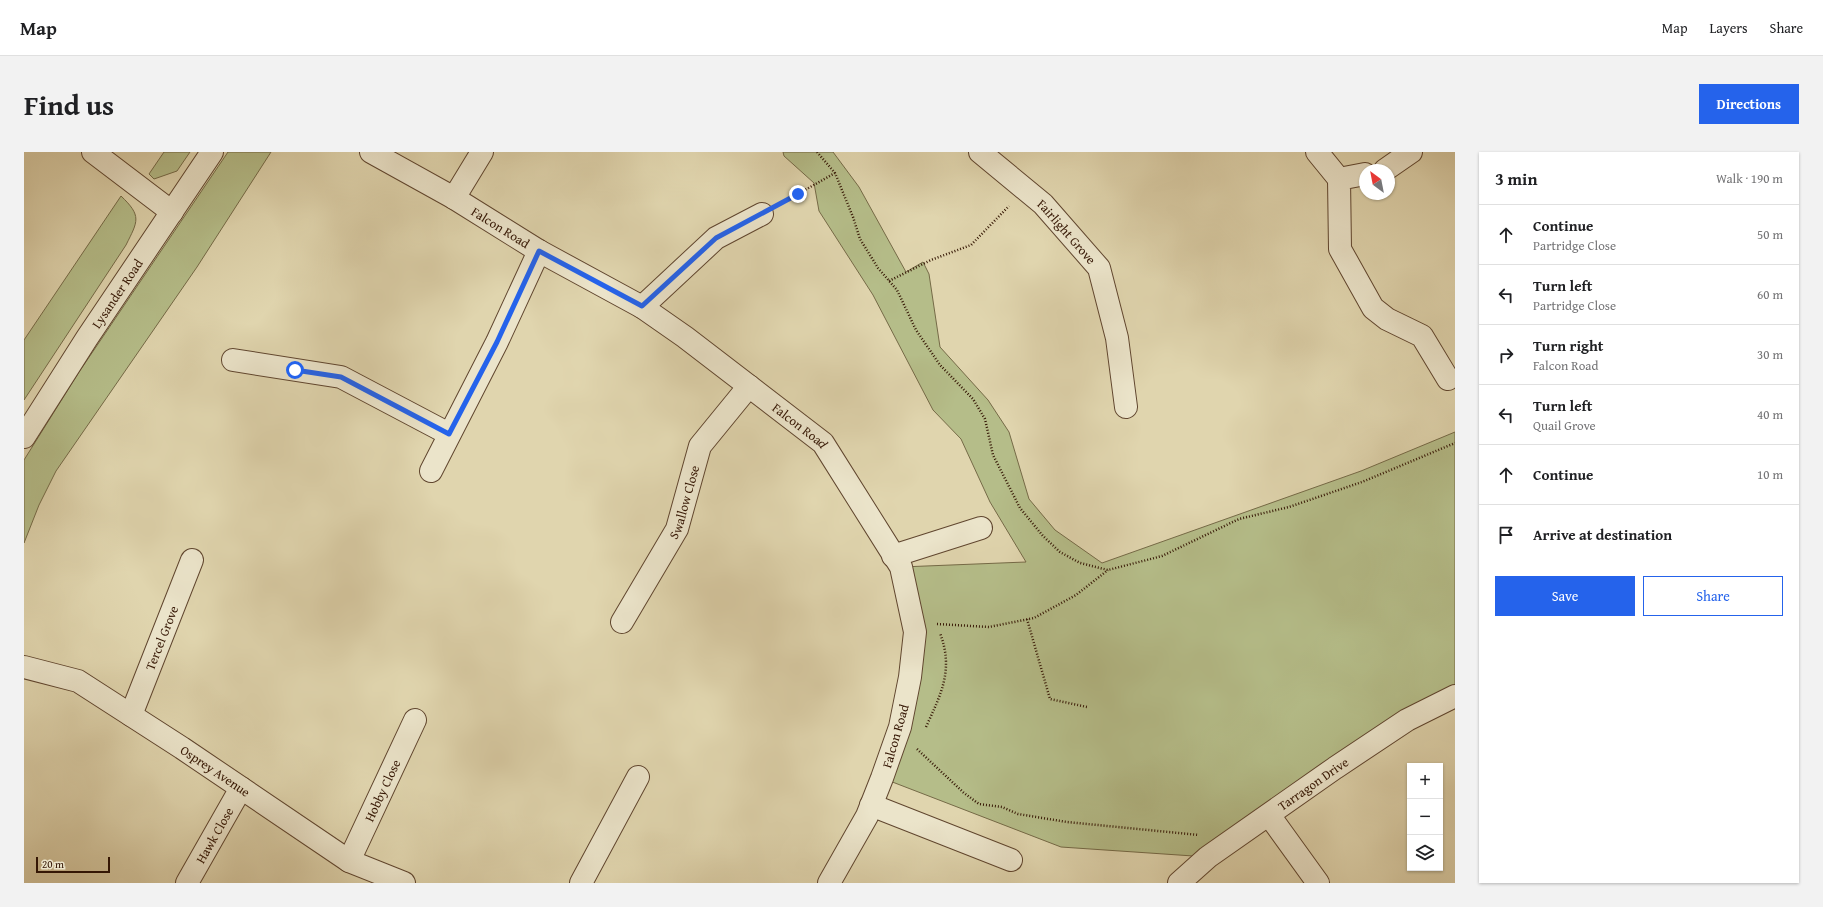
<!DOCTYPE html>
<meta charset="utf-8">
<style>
:root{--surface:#fff;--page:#f2f2f2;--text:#202124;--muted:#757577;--line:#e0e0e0;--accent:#2563eb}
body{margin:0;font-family:"Gentium Book Plus",serif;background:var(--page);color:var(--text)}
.controls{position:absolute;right:12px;bottom:12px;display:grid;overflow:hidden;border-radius:0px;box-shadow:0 1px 3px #0004}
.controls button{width:36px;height:36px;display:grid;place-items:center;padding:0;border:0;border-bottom:1px solid var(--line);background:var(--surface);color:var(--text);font:20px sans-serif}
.compass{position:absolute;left:1335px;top:12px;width:36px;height:36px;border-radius:50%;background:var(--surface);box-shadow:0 1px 3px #0004;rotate:328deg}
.scale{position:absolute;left:12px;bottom:10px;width:74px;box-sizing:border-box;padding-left:4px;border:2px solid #351705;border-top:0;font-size:11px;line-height:14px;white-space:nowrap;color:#351705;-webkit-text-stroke:3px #ebe4ca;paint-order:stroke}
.stop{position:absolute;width:12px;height:12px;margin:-9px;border:3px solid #2563eb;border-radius:50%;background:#fff}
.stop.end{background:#2563eb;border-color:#fff;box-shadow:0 1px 4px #0008}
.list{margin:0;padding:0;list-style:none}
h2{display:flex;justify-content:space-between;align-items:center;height:52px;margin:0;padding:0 16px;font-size:17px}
h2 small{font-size:13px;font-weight:400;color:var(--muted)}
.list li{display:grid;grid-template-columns:26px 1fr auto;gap:12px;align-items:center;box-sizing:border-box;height:60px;padding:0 16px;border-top:1px solid var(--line)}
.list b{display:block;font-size:15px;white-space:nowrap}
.list p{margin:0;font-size:13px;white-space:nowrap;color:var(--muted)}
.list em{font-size:13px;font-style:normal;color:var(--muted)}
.actions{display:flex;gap:8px;padding:12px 16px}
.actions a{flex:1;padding:9px 0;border:1px solid var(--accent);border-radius:0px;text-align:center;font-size:14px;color:var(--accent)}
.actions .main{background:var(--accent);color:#fff}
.icon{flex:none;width:22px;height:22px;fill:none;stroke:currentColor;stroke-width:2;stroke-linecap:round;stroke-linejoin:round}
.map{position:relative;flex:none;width:1431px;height:731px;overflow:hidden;border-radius:0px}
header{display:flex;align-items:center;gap:24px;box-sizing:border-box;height:56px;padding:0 20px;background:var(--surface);border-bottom:1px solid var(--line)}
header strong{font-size:19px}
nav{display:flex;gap:22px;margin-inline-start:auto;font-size:14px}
.intro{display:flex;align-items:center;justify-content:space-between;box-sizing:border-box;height:96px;padding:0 24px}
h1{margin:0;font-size:28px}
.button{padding:10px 18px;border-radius:0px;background:var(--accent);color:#fff;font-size:14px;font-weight:700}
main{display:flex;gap:24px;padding:0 24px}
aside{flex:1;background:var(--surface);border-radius:0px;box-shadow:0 1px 3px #0004}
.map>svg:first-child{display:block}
.green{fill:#b5bd89;stroke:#756a47}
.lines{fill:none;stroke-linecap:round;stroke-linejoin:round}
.minor-casing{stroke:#60462f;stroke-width:24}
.path{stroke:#351705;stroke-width:2.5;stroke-dasharray:1 2;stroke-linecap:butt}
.minor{stroke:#ebe4ca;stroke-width:22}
.route{stroke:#2563eb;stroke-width:5}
.labels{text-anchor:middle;stroke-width:3.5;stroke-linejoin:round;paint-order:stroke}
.street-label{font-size:13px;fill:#351705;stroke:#ebe4ca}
</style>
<header>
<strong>Map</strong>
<nav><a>Map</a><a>Layers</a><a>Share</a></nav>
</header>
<div class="intro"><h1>Find us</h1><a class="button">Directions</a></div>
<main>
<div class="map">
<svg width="1431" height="731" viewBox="0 0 1431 731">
<rect width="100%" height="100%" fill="#e0d5ae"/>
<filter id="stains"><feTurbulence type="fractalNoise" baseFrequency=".005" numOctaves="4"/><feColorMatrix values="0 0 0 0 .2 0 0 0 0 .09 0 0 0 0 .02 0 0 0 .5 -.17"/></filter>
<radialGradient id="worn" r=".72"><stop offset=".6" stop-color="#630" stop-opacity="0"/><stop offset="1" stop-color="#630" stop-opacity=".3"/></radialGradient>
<!-- green -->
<path class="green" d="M140,0H166L153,19L130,27L125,22Z
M204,0H247L173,115L32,319L15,353L0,391V308L55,220Z
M759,0H809L835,35L882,120L899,110L905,122L916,195L964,248L985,280L1005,347L1031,378L1078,411L1337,319L1431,280V548L1184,705L1037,695L858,626L884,532L877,415L1002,410L966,350L937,287L909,258L849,143L795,59L790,31L760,4Z
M97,44C118,64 114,69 102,93L0,248V188Z"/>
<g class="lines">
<!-- minor casing -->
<g class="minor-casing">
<g id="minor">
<path d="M69,0L148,60"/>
<path id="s1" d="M347,0L430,46L515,99L618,155L661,185L799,291L877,415L891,480L886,525L876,575L858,626L843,664L805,731"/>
<path id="s2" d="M956,0L1019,52L1075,116L1093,186L1102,255"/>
<path d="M1293,0L1315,27"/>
<path d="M1361,18L1387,0"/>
<path d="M1341,22L1315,27L1316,97L1349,156L1363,167L1398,184L1424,227"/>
<path d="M430,46L458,0"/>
<path d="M618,155L692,86L738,62"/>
<path d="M209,208L317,225L425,282"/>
<path id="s3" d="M0,285L63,186L188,0"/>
<path d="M407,319L473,190L515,99"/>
<path d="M869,404L957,376"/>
<path id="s4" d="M598,470L653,377L676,294L725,234"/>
<path id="s5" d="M0,515L54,529L158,596L325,709L380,731"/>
<path id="s6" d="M107,563L168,408"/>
<path d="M847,653L987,708"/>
<path d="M1245,663L1294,731"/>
<path id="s7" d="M325,709L391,568"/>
<path id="s8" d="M163,731L217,636"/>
<path d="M557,731L614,625"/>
<path id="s9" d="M1155,731L1184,705L1311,616L1383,568L1431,544"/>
</g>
</g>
<!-- path -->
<path class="path" d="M793,0L811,21L829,65L836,87L854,116L873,138L892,178L916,213L949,247L961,267L969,303L996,356L1019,384L1036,400L1056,411L1084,418L1138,404L1215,367L1265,355L1338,330L1431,291
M758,51L811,21
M865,129L907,108L947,93L985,54
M1003,467L1026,547L1063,555
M913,472L965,475L1010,466L1052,443L1084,418
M902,575C917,542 930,518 916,481
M893,597L940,641L955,652L978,655L994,662L1043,670L1175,683"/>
<!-- minor -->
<use href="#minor" class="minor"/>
</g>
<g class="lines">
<!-- route -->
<path class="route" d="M271,218L317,225L425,282L473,190L515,99L618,154L692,86L774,42"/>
</g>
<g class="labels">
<!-- street labels -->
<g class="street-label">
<text dy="5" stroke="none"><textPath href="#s1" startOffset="150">Falcon Road</textPath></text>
<text dy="5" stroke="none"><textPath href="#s2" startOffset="118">Fairlight Grove</textPath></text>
<text dy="5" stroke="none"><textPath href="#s3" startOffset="171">Lysander Road</textPath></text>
<text dy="5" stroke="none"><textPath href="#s1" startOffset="510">Falcon Road</textPath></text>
<text dy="5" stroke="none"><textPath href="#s4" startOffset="136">Swallow Close</textPath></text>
<text dy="5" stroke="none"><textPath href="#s6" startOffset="83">Tercel Grove</textPath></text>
<text transform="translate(871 584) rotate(-74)" y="5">Falcon Road</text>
<text dy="5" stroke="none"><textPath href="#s5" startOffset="220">Osprey Avenue</textPath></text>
<text dy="5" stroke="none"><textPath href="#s9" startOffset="167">Tarragon Drive</textPath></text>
<text dy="5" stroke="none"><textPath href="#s7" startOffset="78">Hobby Close</textPath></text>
<text dy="5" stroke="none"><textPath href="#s8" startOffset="55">Hawk Close</textPath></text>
</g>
</g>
<rect width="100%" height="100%" filter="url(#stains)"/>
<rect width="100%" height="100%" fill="url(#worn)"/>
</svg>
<div class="controls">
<button>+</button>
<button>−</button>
<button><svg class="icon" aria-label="layers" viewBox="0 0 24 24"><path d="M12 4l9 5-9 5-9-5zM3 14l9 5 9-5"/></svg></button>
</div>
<svg class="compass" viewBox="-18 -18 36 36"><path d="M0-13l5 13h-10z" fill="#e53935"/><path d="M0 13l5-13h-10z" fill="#757577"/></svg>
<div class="scale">20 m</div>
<div class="stop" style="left:271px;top:218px"></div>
<div class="stop end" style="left:774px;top:42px"></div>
</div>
<aside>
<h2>3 min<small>Walk · 190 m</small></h2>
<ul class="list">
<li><svg class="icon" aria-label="ahead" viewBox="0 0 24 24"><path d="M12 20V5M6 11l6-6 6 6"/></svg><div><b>Continue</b><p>Partridge Close</p></div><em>50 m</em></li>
<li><svg class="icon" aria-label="left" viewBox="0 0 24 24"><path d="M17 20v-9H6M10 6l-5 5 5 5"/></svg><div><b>Turn left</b><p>Partridge Close</p></div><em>60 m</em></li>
<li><svg class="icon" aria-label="right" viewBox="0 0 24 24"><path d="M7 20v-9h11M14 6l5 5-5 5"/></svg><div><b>Turn right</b><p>Falcon Road</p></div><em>30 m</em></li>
<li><svg class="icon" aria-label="left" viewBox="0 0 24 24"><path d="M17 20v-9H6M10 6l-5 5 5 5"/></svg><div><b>Turn left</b><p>Quail Grove</p></div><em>40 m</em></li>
<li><svg class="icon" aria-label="ahead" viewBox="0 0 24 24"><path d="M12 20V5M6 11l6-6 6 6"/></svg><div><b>Continue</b></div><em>10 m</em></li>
<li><svg class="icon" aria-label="arrive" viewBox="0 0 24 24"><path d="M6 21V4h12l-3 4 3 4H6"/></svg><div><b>Arrive at destination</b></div></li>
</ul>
<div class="actions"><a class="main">Save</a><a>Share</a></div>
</aside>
</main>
